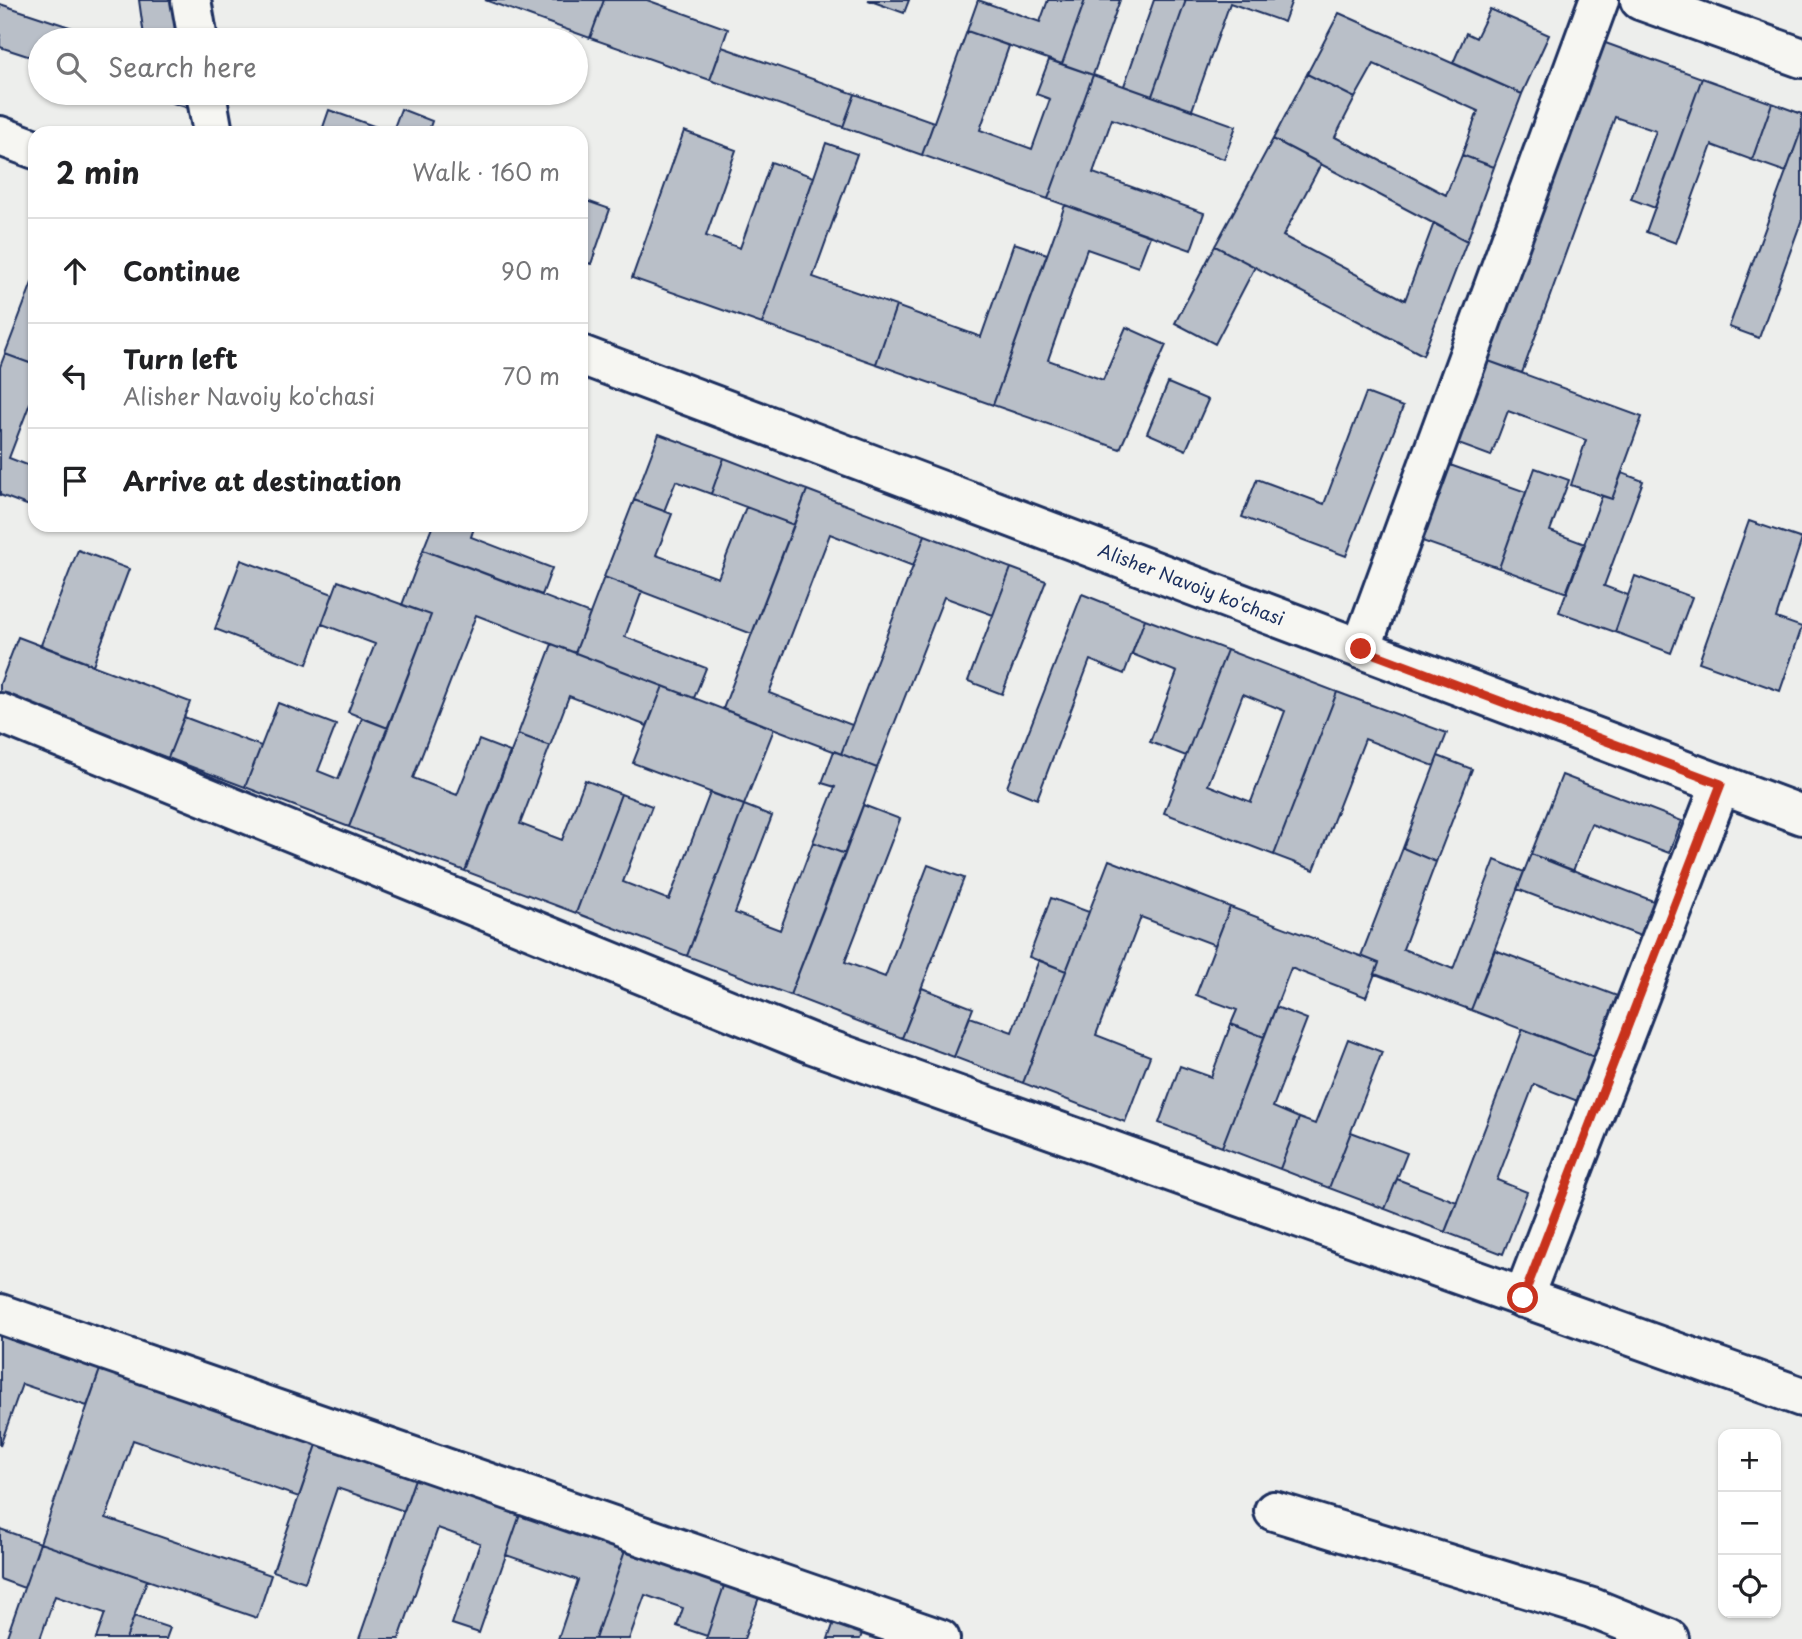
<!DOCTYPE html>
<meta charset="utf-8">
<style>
:root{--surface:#fff;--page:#f6f6f6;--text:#202124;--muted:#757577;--line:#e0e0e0}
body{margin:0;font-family:"Playpen Sans",sans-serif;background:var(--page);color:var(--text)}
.controls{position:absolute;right:21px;bottom:21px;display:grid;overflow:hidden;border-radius:14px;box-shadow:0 2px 5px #0004}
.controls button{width:63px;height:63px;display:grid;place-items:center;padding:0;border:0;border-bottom:2px solid var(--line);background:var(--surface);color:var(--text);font:35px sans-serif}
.stop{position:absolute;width:21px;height:21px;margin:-16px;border:5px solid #c8321e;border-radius:50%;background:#fff}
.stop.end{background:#c8321e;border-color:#fff;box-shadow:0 2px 7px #0008}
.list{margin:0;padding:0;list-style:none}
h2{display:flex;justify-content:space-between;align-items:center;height:91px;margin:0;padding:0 28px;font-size:30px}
h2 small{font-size:23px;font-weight:400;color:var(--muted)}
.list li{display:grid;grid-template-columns:46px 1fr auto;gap:21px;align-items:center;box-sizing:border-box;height:105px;padding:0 28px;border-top:2px solid var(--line)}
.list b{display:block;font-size:26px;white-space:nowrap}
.list p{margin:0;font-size:23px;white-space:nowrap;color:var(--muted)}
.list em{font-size:23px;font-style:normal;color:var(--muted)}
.icon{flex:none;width:38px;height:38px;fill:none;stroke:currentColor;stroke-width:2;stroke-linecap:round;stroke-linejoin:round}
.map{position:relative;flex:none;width:1802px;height:1639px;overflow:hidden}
.search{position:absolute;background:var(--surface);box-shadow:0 2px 5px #0004;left:28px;top:28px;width:560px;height:77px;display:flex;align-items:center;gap:18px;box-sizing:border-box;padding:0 24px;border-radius:38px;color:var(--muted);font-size:26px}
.panel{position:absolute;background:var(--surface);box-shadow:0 2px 5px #0004;left:28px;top:126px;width:560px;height:406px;border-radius:21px}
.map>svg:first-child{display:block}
.building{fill:#b9bfc8;stroke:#1b2f5e;stroke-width:2;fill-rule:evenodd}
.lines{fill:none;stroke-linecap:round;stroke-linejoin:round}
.street-casing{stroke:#1b2f5e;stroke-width:44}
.secondary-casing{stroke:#1b2f5e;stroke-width:44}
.street{stroke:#f6f6f2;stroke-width:38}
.secondary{stroke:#f6f6f2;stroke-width:38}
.route{stroke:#c8321e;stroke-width:9}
.labels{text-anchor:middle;stroke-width:5;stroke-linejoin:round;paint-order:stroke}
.street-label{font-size:18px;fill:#1b2f5e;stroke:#f6f6f2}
</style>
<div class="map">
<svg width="1802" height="1639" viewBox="0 0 1802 1639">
<rect width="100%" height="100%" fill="#edeeec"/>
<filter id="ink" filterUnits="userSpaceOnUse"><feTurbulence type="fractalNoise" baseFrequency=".0143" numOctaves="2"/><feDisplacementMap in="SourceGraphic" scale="14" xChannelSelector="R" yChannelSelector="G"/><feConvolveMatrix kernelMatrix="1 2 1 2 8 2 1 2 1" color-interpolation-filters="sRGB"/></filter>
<g filter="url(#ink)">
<!-- building -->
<path class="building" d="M139,0H178L183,30L144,36Z
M485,0H604L590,38Z
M604,0H647L728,29L710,80L590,38Z
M868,0H909L904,13Z
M978,0L1040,22L1048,0H1085L1062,64L967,31Z
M1085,0H1120L1093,75L1062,64Z
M1154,0H1186L1152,96L1124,86Z
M1186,0H1292L1284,22L1230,3L1192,110L1152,96Z
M0,4L109,40H40V60L0,47Z
M1490,9L1549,35L1522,94L1453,63L1466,33L1476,38Z
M1339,13L1522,94L1494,167L1462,155L1478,111L1374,64L1355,98L1307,74Z
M189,29L190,40H147V35Z
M967,31L1009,46L980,130L1032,149L1050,99L1036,94L1049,60L1093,75L1048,199L922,155Z
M1600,41L1702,78L1655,208L1631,199L1656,131L1615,117L1522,373L1483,359Z
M722,47L855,94L843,127L710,80Z
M1307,74L1355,98L1335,137L1446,195L1462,155L1494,167L1467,241L1273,139Z
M1093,75L1236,126L1224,159L1112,119L1093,173L1204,213L1191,250L1048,199Z
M1702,78L1772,103L1752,160L1712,145L1676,243L1646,232Z
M142,93H198L201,112Z
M855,94L934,122L922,155L843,127Z
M1772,103L1802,114V128L1786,172L1752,160Z
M401,109L432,121L428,133H392Z
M329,110L393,133H321Z
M1802,128V219L1759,338L1729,327Z
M684,131L736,150L706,236L740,248L771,162L814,177L762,324L632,278Z
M1273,139L1321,164L1283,236L1405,300L1434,223L1467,241L1423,355L1215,246Z
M826,143L857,154L813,277L896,306L876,364L762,324Z
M581,199L610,209L591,264L581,261Z
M1065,205L1150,236L1138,267L1087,249L1048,360L1103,380L1126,327L1166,345L1120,449L993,405Z
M1014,243L1047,254L993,405L876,364L896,306L981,337Z
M1215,246L1255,267L1215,344L1175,323Z
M35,275V365L5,354Z
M5,354L35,365V390L9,458L35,468V508L0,495V367Z
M1483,359L1642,417L1612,499L1571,485L1586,440L1508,411L1491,456L1453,442Z
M1168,383L1208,400L1186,450L1147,433Z
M1366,393L1403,407L1346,556L1242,517L1257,479L1324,504Z
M659,434L724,458L711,494L676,481L664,511L634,500Z
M724,458L807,490L794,525L711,494Z
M1450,465L1526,492L1499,568L1422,541Z
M1535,468L1569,480L1550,531L1585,544L1567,593L1499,568Z
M1622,473L1643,481L1604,586L1628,595L1615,632L1559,612L1602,496L1612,499Z
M807,490L925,535L913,566L830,534L769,693L852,725L841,754L723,709Z
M634,500L672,514L656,555L718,578L746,507L794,525L752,634L604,577Z
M1749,521L1802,539L1776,618L1802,627L1780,691L1699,662Z
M433,525H475L471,537L552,568L542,595L423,550Z
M925,535L1011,568L993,615L944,597L877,768L841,754Z
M78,550L129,569L93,665L41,645Z
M423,550L590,614L575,653L476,615L413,778L457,795L479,740L510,752L465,871L349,827L431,615L402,605Z
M241,560L333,594L307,664L215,629Z
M1011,568L1046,581L1002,694L968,681Z
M1635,576L1692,597L1671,653L1615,632Z
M604,577L642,591L625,637L706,668L694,698L575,653Z
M338,581L431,615L388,728L348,712L375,644L322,624Z
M1082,594L1145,619L1124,674L1090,660L1037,799L1007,787Z
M1145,619L1227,650L1186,756L1150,742L1177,672L1132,654Z
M18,637L190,702L168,758L0,694V684Z
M552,644L663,686L647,726L569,696L550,746L518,734Z
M1227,650L1337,692L1274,855L1164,813ZM1243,694L1285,711L1251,802L1208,785Z
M663,686L774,729L744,805L633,763Z
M1337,692L1447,733L1434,766L1365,739L1314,870L1274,855Z
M278,703L336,725L318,771L338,779L362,718L388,728L349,827L245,787Z
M184,717L261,746L245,787L168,758Z
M518,734L550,746L520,824L562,840L585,780L621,794L576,913L465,871Z
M834,751L877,768L845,854L813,842L835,787L822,783Z
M1438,756L1472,769L1436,862L1403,848Z
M1562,775L1682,821L1669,853L1591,824L1573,871L1531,854Z
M710,793L744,805L687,956L576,913L621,794L652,806L623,882L669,900Z
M744,805L772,816L735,913L780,930L813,842L845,854L790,995L687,956Z
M863,805L900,819L845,962L885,977L928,865L964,878L902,1038L790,995Z
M1403,848L1436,862L1403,949L1453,969L1495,860L1524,872L1471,1010L1375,974L1379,963L1361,956Z
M1531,854L1656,902L1643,937L1517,889Z
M1109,860L1230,907L1215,945L1141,917L1096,1035L1150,1056L1125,1122L1023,1083Z
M1051,898L1089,912L1066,971L1029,957Z
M1230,907L1379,963L1366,997L1291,968L1264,1037L1231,1024L1237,1010L1196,995Z
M1495,950L1620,997L1597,1058L1471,1010Z
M1039,960L1066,971L1023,1083L954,1057L970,1017L1012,1032Z
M922,988L973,1008L954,1057L902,1038Z
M1276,1007L1307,1019L1273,1107L1299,1118L1280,1169L1222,1147Z
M1231,1024L1264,1037L1222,1147L1159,1123L1180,1066L1211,1077Z
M1523,1029L1597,1058L1580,1102L1534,1084L1497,1180L1527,1192L1503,1254L1445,1232Z
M1348,1039L1382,1052L1329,1188L1280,1169L1299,1118L1315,1124Z
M1351,1132L1407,1153L1385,1209L1329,1188Z
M1397,1179L1457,1202L1445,1232L1385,1209Z
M0,1326L103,1361L87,1406L22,1384L0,1446Z
M103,1361L320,1436L299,1497L133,1440L106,1518L271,1575L257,1618L40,1543Z
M320,1436L418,1470L404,1511L337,1488L305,1582L273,1571Z
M418,1470L523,1506L479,1633L452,1624L480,1543L438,1528L399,1639H359Z
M523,1506L628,1542L595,1639H558L578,1580L506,1555Z
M0,1529L40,1543L24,1588L0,1579Z
M628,1542L727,1577L707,1636L677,1626L683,1608L645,1595L629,1639H595Z
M40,1543L147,1580L126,1639H96L105,1613L55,1596L40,1639H6Z
M727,1577L762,1589L744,1639H706Z
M134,1616L170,1628L166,1639H126Z
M834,1622L863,1631L860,1639H828Z"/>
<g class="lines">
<!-- street casing -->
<g class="street-casing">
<path id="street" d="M191,0L198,40
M1640,0L1802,58
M206,93L213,133
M1361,649L1599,0
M0,713L813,1044L1802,1397
M1523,1298L1721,784
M0,1314L940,1639
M1274,1511L1592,1608L1669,1639"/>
</g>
<!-- secondary casing -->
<g class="secondary-casing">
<path id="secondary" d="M0,136L35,149
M581,355L1802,815"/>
</g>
<!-- street -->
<use href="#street" class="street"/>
<!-- secondary -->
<use href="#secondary" class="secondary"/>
</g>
</g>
<g class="lines" filter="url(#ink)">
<!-- route -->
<path class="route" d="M1361,649L1721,784L1523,1298"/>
</g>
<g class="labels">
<!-- street labels -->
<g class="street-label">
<text transform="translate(1191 585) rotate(21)" y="6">Alisher Navoiy ko'chasi</text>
</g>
</g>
</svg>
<div class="controls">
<button>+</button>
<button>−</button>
<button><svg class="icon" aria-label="locate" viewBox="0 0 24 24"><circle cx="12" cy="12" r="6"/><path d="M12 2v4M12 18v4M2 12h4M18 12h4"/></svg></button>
</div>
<div class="stop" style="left:1523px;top:1298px"></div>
<div class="stop end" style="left:1361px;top:649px"></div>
<div class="search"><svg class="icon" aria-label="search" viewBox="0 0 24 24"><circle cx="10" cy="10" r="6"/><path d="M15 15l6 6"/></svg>Search here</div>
<section class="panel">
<h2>2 min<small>Walk · 160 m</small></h2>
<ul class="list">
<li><svg class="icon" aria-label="ahead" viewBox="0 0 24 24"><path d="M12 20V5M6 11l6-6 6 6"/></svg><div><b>Continue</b></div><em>90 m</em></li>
<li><svg class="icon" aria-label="left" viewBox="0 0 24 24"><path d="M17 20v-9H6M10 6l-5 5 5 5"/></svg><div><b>Turn left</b><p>Alisher Navoiy ko'chasi</p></div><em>70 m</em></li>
<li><svg class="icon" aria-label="arrive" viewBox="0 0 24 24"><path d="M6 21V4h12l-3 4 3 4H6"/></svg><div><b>Arrive at destination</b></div></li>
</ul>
</section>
</div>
